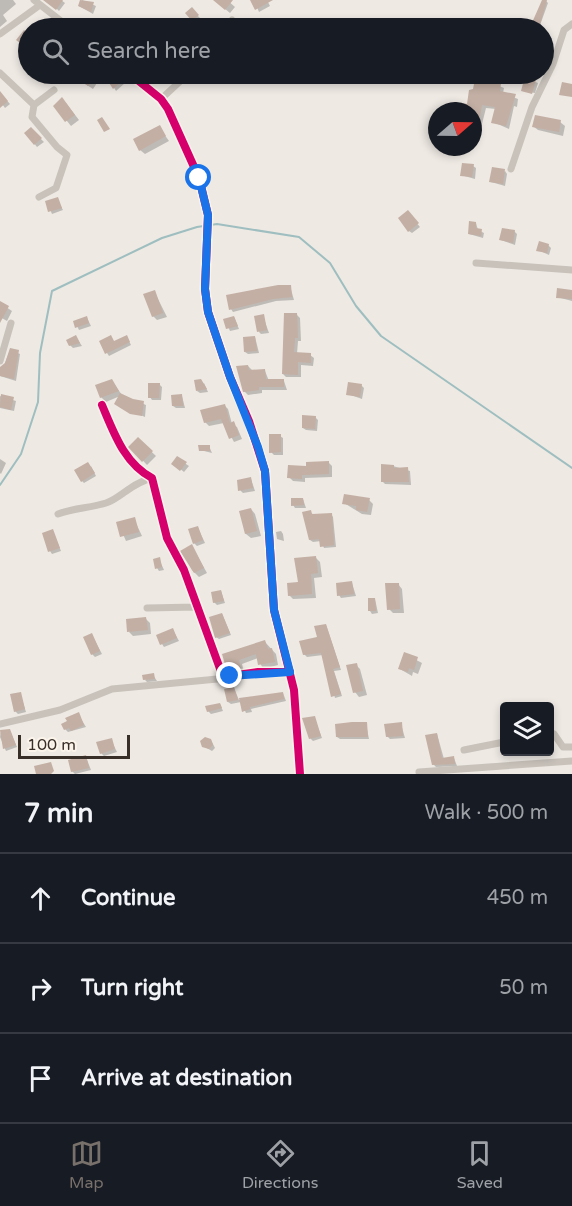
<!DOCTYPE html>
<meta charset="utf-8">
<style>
:root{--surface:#171b24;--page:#242831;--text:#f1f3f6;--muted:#9ea1a6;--line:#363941;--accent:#78706a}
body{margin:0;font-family:"Varela Round",sans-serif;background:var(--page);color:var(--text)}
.controls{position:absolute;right:18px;bottom:18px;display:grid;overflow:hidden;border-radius:6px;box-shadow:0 3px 9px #0003}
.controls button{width:54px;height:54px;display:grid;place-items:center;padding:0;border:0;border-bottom:2px solid var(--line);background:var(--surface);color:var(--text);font:30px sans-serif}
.compass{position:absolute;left:428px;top:102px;width:54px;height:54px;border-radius:50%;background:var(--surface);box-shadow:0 3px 9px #0003;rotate:70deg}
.scale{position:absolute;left:18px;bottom:15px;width:112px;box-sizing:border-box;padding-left:6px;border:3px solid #392f29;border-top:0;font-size:16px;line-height:21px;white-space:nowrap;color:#392f29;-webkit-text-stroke:4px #fbf4eb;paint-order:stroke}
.stop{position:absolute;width:18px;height:18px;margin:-14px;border:4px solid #1a73e8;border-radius:50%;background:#fff}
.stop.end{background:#1a73e8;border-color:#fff;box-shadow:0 2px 6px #0008}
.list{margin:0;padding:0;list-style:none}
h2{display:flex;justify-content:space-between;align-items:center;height:78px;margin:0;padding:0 24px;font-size:26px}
h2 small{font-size:20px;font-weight:400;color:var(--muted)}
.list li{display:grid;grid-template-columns:39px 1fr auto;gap:18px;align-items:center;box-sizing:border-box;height:90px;padding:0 24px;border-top:2px solid var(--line)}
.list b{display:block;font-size:22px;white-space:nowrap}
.list em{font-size:20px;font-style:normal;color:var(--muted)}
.icon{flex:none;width:33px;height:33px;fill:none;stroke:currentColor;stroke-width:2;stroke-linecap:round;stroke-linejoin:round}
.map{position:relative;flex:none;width:572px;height:774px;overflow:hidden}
.search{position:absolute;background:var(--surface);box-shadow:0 3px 9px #0003;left:18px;right:18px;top:18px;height:66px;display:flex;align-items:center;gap:15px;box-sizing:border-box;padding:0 21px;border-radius:33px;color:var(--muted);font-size:22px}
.sheet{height:348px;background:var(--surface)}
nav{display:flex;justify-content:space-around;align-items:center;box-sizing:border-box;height:84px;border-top:2px solid var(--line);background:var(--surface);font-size:16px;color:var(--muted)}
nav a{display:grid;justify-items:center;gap:3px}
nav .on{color:var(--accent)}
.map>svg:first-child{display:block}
.shadow{fill:#0003}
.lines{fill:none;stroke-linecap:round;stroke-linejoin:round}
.stream{stroke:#9ebec0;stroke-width:2}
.building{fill:#c3afa4}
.street{stroke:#c8c2bb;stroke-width:7}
.cycleway-casing{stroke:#fbf4eb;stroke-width:11}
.cycleway{stroke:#d6006c;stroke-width:8}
.route{stroke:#1a73e8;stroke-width:8}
</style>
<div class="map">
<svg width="572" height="774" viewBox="0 0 572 774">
<rect width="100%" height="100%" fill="#eee9e3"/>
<!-- shadow -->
<path class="shadow" d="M0,0H13L16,4L3,15L7,21L0,27Z
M48,0H61L65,3L59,11Z
M82,0L96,6L93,14L79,6Z
M214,0H227L235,7L230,13Z
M254,0H267L270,6L259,12Z
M546,1L548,3L539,28L533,25Z
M192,10L200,18L196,22L187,13Z
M298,25L301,28H292Z
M24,32L28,35L27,48L21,43Z
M544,57H549L550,63L544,62Z
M70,74H92L99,80L93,89Z
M113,74H117L125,83L116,91L108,78Z
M174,74H184L180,78Z
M480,74H489L493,78L492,83L504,88L503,93L518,99L517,107L514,106L509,129L493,122L496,109L486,108L482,124L473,122V111H463L468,106Z
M526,78L538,83L535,93L523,91Z
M3,96L10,104L5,108L0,101Z
M66,103L79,120L71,126L55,106Z
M560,122L565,126L563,136L538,130L533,126Z
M159,127L169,141L145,154L140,150Z
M31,129L44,142L37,147L26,133Z
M473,166L476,168L475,179L461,175Z
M505,171L507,174L505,186L491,182Z
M57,199L63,210L52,214L47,202Z
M410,215L420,227L412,233L409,231Z
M476,223L478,230L484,233L483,238L469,234Z
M514,231L517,234L515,245L501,240Z
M548,245L551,248L549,255L538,250Z
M290,286L294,300L276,301L233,312L231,309Z
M154,291L167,317L157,320L153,316Z
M572,291V301L557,297Z
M0,303L12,311L7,321L0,317Z
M297,315L300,318L301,341H298L297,354L310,355L314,358L313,366L301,365V377H286L283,374Z
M263,316L269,333L261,334L259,332Z
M234,317L239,329L230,331L225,320Z
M87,318L91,326L79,330L75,322Z
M76,337L82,346L73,348L70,345Z
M111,337L114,342L127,337L131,345L109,356L107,353Z
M255,337L259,353L248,354L245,352Z
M10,350L20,354L16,381L0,376Z
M248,366L252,370L265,371L269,381H284L287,390H262V393L248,395L244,391Z
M112,381L122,395L146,405L145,417L119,406L120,396L106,402L101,397Z
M204,383L208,392L200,393L197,391Z
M159,384L162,387L161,400H152L150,397Z
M361,385L364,388L362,399L348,394Z
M0,396L16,401L14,411L0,408Z
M182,396L185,408H176L173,406Z
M224,405L228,409L232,424L237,427L242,439L234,442L224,423L209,426L205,422Z
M315,417L318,420L317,431L306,430L303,428Z
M280,436L283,438V455H274L271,452Z
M138,439L156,456L147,465L130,447Z
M209,446L212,453L200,450Z
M177,458L189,466L184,472L173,463Z
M0,459L6,463L1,474L0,473Z
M328,462L332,466V477L305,478V482L293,481L289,477Z
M91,466L96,476L84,483L82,481Z
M393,466L410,471L411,485L385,484L383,482Z
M251,479L255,491L243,493L240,490Z
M303,499L306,508H295L293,505Z
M369,500L373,504L371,515L362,514L344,503Z
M251,509L255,514L261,536L251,538L246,534L241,512Z
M310,512L314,515L331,514L333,517L336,547L324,548L321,541L313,542L310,540Z
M134,519L142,536L126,541L118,523Z
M198,528L205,543L197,546L194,543Z
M53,531L61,551L52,554L50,551Z
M281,531L283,534L284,541L277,539L276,532Z
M192,546L207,573L199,577L192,570L182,551Z
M316,558L320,562L322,577L314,578L316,598L293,599L289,595L300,583Z
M159,559L164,570L159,571L157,568Z
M352,583L356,596L341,598L339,595Z
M398,584L402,589L404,613H393L389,609Z
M221,591L225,603L217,605L214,602Z
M375,599L378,613L372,614L370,611Z
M222,614L231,635L219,639L216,637Z
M145,618L150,623L151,634L133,636L129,632Z
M326,625L341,670L334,671L342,696L335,698L323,655L307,657L304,654Z
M173,630L179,641L164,647L162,644Z
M92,635L102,654L95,657L92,654Z
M265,642L276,654L278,665L263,669L258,658L242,664L244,672L232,674L228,670L224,655Z
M405,654L422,663L418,674L413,672L412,676L400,669Z
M356,665L360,669L367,695L359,697L355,692Z
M153,675L157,681L147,682L145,680Z
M234,688L239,700L283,693L286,701L251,709L252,712L246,713L241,702L231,704L228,702Z
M20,693L26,712L18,714L15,711Z
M220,704L223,711L211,714L208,711Z
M78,714L86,727L68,732L65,729Z
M314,717L322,738L313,741L310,738Z
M366,724L369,739H340L337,737Z
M401,724L405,738L390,739L387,736Z
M1,731H10L17,747L6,751L0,737Z
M437,734L444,759L454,758L457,766L436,767L434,765Z
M111,740L117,752L104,756L101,753Z
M211,740L215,748L212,751L203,746Z
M86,757L91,770L75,774L72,771Z"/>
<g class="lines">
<!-- stream -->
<path class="stream" d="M0,485L21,454L38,402L40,353L52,291L162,238L197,227L217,224L299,237L330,263L356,306L381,336L572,468"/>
</g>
<!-- building -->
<path class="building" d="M43,0H63L56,10Z
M80,0L94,2L91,12L78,6Z
M213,0H233L225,10Z
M250,0H273L255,10Z
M542,0H547L539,28L531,25Z
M192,7L199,15L192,21L185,13Z
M24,30L28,33V40L24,46L16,40Z
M70,74H97L88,86Z
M111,74H119L124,79L113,89L106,78Z
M476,74H490L488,81L501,83L500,91L516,94L506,126L491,123L495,107L482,105L479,121L473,120V111H461L463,103L467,104L469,90L473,89Z
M525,76L536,79L532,94L521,91Z
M562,82L572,84V97L559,95Z
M0,91L8,101L0,108Z
M62,97L75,115L65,122L53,106Z
M535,115L561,120L559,132L532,127Z
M102,117L110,129L104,132L97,120Z
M160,125L166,136L139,151L133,139Z
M31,127L42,138L34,145L24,133Z
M462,163L474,164L472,177L460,176Z
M492,167L505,169L503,184L489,182Z
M58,197L62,208L48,212L45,201Z
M408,210L419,223L408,232L398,218Z
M469,221L476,222V228L482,229L481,236L468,234Z
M502,228L515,230L513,243L499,240Z
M539,241L549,244L547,253L536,251Z
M278,285H291L292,297L273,299L229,310L226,295Z
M557,288L572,290V299L556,298Z
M155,290L163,313L152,317L143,294Z
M0,301L9,306L0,323Z
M284,313H297L298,338H295L294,352L311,353V363L298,362V375L282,374Z
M264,314L267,330L257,332L254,316Z
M87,316L89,323L75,328L73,321Z
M234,316L238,326L226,329L223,319Z
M76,335L80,343L69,346L66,340Z
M111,335L114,341L127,335L130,342L105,354L99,341Z
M255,336L257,351L244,352L243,337Z
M10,348L19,350L14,379L0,376V367L5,363Z
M248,365L249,370L265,369L266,379H284V387H259V390L243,392L236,366Z
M112,379L119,391L100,398L95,385Z
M201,379L207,389L196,391L194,380Z
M348,382L362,384L360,397L346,395Z
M148,383H160L159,398H148Z
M120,393L133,399L144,401L142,416L130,414L114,404Z
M1,394L14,397L11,410L0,407Z
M182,394L183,406H172L171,395Z
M225,404L230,423L234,421L239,435L229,439L221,419L204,423L200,410Z
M302,415L316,416L315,429L302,428Z
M269,434H281V452L269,453Z
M138,437L153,451L142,462L128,447Z
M198,445H210V451H199Z
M177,456L187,462L180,471L171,464Z
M329,461V474L302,475V479L287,478L288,465L306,466V462Z
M88,462L95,473L81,482L74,470Z
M381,464L394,465V468L408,467L409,482H381Z
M251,477L253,488L238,491L237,480Z
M344,494L370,498L367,512L356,510V506L342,504Z
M291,498H303L304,505L291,506Z
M251,508L257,531L245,534L239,511Z
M311,510L312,514L332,513L334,545L320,547L319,539L309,540L302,512Z
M135,517L139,532L120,537L116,522Z
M198,526L203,540L193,544L188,529Z
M53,529L60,548L48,552L42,533Z
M192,544L204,568L194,573L180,551Z
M316,556L318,573L311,574L312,594L288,596L287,583L298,582L294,558Z
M160,557L162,567L155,569L153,559Z
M352,581L354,594L337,596L336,583Z
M385,583H399L400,609L387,610Z
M221,590L224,601L213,603L211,592Z
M368,598H375L376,611H368Z
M222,613L230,633L215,638L209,617Z
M146,617L148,630L127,632L126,619Z
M326,624L340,667L333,669L341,694L331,697L321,653L303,655L299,641L317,637L314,626Z
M173,628L177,638L160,645L156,635Z
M92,633L100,651L91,655L83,637Z
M265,640L268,649L272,648L275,662L258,665L256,654L239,660L241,668L227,671L222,654Z
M404,652L418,657L414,670L409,668L408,672L398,669Z
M357,663L363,691L353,693L346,665Z
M154,673L155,679L143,680L142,675Z
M234,687L238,700L227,702L224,689Z
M21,692L25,709L14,712L10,694Z
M283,692L284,699L250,707V709L242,712L239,698Z
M220,703L222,708L207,712L205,706Z
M79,712L84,725L71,731L69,728L64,730L61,724L67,721L65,718Z
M315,716L321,736L309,739L302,718Z
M352,722H367L368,737H336L335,724Z
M402,722L403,736L386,737L384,724Z
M10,729L16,745L3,749L0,730Z
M437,733L442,758L454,756L455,764L432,765L425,735Z
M205,737L211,739L213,745L209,749L202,747L200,741Z
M112,738L115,749L100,754L96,742Z
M86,755L89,768L71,772L68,760Z
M51,762L54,771L51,774H36L34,766Z"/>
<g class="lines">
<!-- street -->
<path class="street" d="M34,0L70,28
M224,28L232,20
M0,34L40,5
M0,73L34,105L54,90
M130,74L161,99L168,109L199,178L208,215L205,289L208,312L230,377L249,421L265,471L274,610L294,690L300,774
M161,99L188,74
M34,105L32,117L57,147L67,155L56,188L39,197
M511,169L532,107L553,64L564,30L572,24
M476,263L572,270
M0,361L11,323
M102,405C114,433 124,463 152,478L167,538L184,570L223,677L258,672H290
M58,514C74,508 90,508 106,503C121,498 131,483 152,478
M147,608L196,607
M0,724L60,710L112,689L228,678
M550,733L554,734L563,747H572
M464,750L504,742
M419,772L572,761"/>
<!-- cycleway casing -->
<g class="cycleway-casing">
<path id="cycleway" d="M130,74L161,99L168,109L199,178L208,215L205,289L208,312L230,377L249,421L265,471L274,610L294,690L300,774
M102,405C114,433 124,463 152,478L167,538L184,570L223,677L258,672H290"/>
</g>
<!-- cycleway -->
<use href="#cycleway" class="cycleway"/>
</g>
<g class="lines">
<!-- route -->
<path class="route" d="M199,178L208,215L205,289L208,312L230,377L258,447L265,471L274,610L290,672L230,676"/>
</g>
</svg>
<div class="controls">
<button><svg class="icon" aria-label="layers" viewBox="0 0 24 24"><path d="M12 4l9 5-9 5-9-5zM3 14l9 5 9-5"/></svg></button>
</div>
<svg class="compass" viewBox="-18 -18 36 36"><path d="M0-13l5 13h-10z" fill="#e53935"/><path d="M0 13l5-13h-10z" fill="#9ea1a6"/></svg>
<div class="scale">100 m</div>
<div class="stop" style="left:199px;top:178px"></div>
<div class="stop end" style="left:230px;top:676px"></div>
<div class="search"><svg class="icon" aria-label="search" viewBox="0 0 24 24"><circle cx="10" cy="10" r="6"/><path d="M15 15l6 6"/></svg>Search here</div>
</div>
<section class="sheet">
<h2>7 min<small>Walk · 500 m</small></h2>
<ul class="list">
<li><svg class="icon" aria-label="ahead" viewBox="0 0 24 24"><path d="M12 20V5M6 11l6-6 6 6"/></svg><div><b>Continue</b></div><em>450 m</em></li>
<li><svg class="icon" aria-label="right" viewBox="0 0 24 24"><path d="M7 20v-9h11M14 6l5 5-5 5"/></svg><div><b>Turn right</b></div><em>50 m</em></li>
<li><svg class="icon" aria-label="arrive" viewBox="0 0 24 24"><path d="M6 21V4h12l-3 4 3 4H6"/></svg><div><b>Arrive at destination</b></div></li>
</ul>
</section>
<nav>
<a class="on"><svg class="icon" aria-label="map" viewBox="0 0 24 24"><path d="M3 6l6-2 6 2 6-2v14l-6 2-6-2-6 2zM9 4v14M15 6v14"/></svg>Map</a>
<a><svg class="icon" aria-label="directions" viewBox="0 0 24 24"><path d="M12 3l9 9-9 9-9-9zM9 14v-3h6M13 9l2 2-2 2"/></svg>Directions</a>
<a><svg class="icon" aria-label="saved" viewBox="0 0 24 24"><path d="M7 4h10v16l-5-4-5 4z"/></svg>Saved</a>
</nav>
